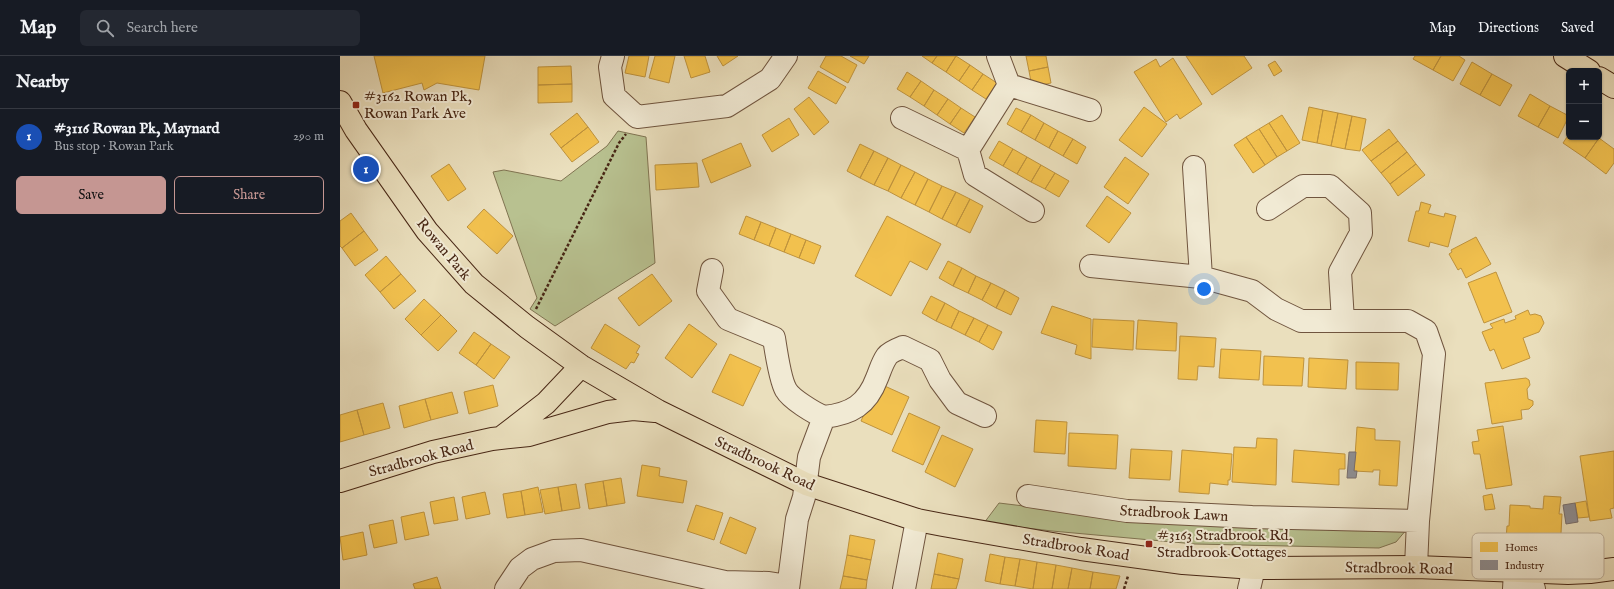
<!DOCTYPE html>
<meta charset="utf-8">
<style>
:root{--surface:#171b24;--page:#242831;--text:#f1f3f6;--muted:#9ea1a6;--line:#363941;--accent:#c59692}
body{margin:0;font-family:"IM FELL English",serif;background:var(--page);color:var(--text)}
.controls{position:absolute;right:12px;top:12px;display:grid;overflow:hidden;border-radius:6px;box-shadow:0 1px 3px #0004}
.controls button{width:36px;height:36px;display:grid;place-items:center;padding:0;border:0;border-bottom:1px solid var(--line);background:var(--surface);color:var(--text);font:20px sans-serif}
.you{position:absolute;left:864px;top:233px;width:14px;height:14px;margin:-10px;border:3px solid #fff;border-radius:50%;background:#1a73e8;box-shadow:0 0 0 6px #1a73e833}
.badge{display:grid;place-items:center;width:26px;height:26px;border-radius:50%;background:var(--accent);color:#fff;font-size:13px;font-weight:700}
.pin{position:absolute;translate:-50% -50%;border:2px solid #fff;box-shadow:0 1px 4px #0006}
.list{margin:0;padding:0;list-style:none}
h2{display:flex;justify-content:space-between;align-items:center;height:52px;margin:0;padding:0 16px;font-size:17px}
h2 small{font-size:13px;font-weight:400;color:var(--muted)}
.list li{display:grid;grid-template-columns:26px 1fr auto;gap:12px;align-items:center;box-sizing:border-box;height:56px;padding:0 16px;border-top:1px solid var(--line)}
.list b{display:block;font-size:15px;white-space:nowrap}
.list p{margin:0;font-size:13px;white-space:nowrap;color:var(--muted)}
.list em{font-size:13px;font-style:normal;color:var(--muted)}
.actions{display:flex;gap:8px;padding:12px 16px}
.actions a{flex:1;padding:9px 0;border:1px solid var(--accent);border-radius:6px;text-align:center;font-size:14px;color:var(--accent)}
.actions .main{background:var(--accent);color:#111}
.icon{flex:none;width:22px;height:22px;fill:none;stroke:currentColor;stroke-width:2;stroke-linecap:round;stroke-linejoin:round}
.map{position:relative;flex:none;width:1274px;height:533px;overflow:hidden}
header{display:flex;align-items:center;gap:24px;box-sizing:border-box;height:56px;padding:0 20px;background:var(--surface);border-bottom:1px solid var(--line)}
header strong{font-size:19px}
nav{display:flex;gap:22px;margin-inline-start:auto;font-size:14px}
.search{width:280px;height:36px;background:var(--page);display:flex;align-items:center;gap:10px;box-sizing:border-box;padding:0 14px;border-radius:6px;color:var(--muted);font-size:15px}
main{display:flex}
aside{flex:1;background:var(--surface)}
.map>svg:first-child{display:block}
.green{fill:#b8c190;stroke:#807452}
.homes{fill:#f2c14e;stroke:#bf933d}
.industry{fill:#8d8d92;stroke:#786e6c}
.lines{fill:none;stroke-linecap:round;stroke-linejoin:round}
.minor-casing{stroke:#70553f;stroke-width:24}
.major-casing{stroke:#482715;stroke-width:24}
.path{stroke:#482715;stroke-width:2.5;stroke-dasharray:3 2;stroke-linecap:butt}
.minor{stroke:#f1ead4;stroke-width:22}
.major{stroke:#eadfbd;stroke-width:22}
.poi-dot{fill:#8f2418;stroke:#f1ead4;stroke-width:1.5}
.labels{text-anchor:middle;stroke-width:4;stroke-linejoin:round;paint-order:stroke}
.poi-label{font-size:15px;fill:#482715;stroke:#f1ead4;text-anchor:start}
.street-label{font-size:15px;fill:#482715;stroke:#f1ead4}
.key{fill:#f1ead4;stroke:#beb09b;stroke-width:1}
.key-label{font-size:11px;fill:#482715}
</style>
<header>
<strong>Map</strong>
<div class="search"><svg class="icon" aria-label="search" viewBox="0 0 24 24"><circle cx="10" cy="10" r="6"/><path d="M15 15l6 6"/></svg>Search here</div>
<nav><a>Map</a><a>Directions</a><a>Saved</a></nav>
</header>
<main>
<aside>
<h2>Nearby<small></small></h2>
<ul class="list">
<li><span class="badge" style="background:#1a4fb4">1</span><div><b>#3116 Rowan Pk, Maynard</b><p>Bus stop · Rowan Park</p></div><em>290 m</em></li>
</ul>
<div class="actions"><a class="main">Save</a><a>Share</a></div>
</aside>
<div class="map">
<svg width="1274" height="533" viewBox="0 0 1274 533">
<rect width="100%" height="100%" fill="#eadfbd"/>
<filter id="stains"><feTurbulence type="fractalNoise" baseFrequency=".005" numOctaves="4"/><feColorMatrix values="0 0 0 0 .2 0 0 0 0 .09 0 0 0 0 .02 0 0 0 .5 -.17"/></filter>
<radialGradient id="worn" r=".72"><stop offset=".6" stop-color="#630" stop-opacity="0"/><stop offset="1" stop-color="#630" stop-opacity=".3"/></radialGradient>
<!-- green -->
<path class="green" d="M278,75L306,81L315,207L215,270L190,253L197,242L153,116L164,114L221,125L267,90Z
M659,447L791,463L1067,473L1056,486L1039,492L855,488L712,475L644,467Z"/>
<!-- homes -->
<path class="homes" d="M34,0H145L139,34L97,27L84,34L82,27L43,37Z
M289,0H309L305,21L285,17Z
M315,0H335L329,27L309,22Z
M344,0H365L370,16L351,22Z
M377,0H398L383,10Z
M486,0H501L517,9L508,27L480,11Z
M510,0H529L524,8Z
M582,0H597L592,7Z
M597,0H616L606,16L592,7Z
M616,0L630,9L619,25L606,16Z
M686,0H706L708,11L689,15Z
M846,0H904L912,12L872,39Z
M1075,0H1101L1093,14L1073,3Z
M1101,0H1119L1125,4L1113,25L1093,14Z
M833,2L862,48L840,63L837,58L826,66L794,16L816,3L820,11Z
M935,5L942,15L934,20L928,9Z
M1132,6L1152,18L1140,39L1120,28Z
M630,9L643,18L632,34L619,25Z
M231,10L232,28L198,29V11Z
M708,11L711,27L692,31L689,15Z
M478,15L506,31L496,48L468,32Z
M567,16L581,25L570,41L557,33Z
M643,18L657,27L646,43L632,34Z
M1152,18L1172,29L1160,50L1140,39Z
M581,25L594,34L584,50L570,41Z
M232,28V46L198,47V29Z
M594,34L608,43L597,59L584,50Z
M1190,38L1210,50L1198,71L1178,60Z
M469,41L489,66L474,79L454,53Z
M608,43L621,52L610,68L597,59Z
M1210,50L1229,60L1218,82L1198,71Z
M804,51L827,68L802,101L779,84Z
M969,51L983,54L977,87L962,84Z
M621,52L635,61L624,77L610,68Z
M676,52L691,59L681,76L667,68Z
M983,54L998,57L991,90L977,87Z
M237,57L248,71L221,92L210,78Z
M998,57L1012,60L1005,93L991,90Z
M691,59L704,67L695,84L681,76Z
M942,59L960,87L947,95L929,67Z
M1012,60L1026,63L1020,95L1005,93Z
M449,62L459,79L432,96L422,79Z
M704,67L718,75L709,92L695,84Z
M929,67L947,95L937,101L919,73Z
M248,71L259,86L232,106L221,92Z
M919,73L937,101L925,109L906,81Z
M1049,73L1058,85L1031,105L1022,94Z
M718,75L733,83L723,100L709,92Z
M1229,78V81L1259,82L1245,102L1223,87Z
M906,81L925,109L913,117L894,89Z
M1259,82L1274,93V107L1266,118L1245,102Z
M733,83L746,91L737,108L723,100Z
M659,85L673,93L663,110L649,102Z
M1058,85L1067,96L1041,117L1031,105Z
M401,87L411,110L371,127L362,104Z
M520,88L534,95L520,122L507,115Z
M673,93L687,101L677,118L663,110Z
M534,95L548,102L534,129L520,122Z
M1067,96L1076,108L1050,128L1041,117Z
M687,101L701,109L691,126L677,118Z
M785,101L809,118L788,148L764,131Z
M548,102L561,109L548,135L534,129Z
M357,107L359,131L316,134L315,109Z
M109,108L126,133L108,145L91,120Z
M1076,108L1085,119L1058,140L1050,128Z
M561,109L575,116L561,142L548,135Z
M701,109L715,117L705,133L691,126Z
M575,116L588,123L575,149L561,142Z
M715,117L729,125L719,141L705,133Z
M588,123L602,130L589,156L575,149Z
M602,130L616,136L602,163L589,156Z
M616,136L630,143L616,170L602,163Z
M767,140L791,157L769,187L746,170Z
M630,143L643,150L630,177L616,170Z
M1081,146L1091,149L1088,157L1104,161L1105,157L1116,160L1108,191L1090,186L1089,191L1068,185L1076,155H1079Z
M144,153L173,180L157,198L127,171Z
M11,157L24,175L2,192L0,190V165Z
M406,160L421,166L414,184L399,178Z
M547,160L601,188L587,214L570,205L551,240L515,220Z
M421,166L436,172L429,190L414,184Z
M436,172L451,178L444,196L429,190Z
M24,175L38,194L15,210L2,192Z
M451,178L466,184L459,202L444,196Z
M1136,181L1151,208L1126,222L1121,212L1118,214L1109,198L1112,196L1111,194Z
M466,184L481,190L474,208L459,202Z
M46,200L61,218L40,236L25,219Z
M608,205L622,212L613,230L599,222Z
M622,212L636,220L628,237L613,230Z
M1156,216L1172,256L1144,267L1128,227Z
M61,218L76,235L54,253L40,236Z
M312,218L332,245L299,270L278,242Z
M636,220L651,227L642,244L628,237Z
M651,227L665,234L656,252L642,244Z
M665,234L679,242L671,259L656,252Z
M591,240L605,247L596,265L582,257Z
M84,243L101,259L81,279L65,263Z
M605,247L619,255L611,272L596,265Z
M712,250L751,263V303L735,298L737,289L701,277Z
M1188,254L1190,259L1195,258L1201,260L1204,267L1199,276L1183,282L1190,302L1162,313L1154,293L1150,295L1142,276L1153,272L1150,268L1164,263L1165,267L1176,263L1175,260Z
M619,255L634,262L625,279L611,272Z
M101,259L117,275L98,295L81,279Z
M634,262L648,269L639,286L625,279Z
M753,263L794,265L793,294L752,291Z
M798,264L837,267L836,295L796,293Z
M265,268L300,290L296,297L299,298L294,307L291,306L286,313L251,292Z
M349,268L377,288L352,322L325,302Z
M648,269L662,276L653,294L639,286Z
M134,276L151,288L136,309L119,297Z
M840,280L876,282L874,311L858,310L857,324L838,323Z
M151,288L170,301L154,323L136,309Z
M881,293L921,295L919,324L879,322Z
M390,298L421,312L403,350L372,336Z
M924,300L964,302L962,330L923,329Z
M969,302L1008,304L1006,333L968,331Z
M1016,306L1059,307L1058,334L1016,333Z
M1186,322L1189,324L1190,329L1187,333L1188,343L1193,345V349L1189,353L1181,354L1182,363L1152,368L1145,327Z
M538,327L569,341L552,379L521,365Z
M153,329L158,350L129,358L124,336Z
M112,336L118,357L91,364L85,343Z
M85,343L91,364L64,372L59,350Z
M43,347L50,372L24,379L17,354Z
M17,354L24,379L0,386V359Z
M569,357L600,371L583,409L552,395Z
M696,364L727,366L725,398L694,396Z
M1163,370L1172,429L1146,433L1140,398H1134L1132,386L1139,385L1137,374Z
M1017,371L1035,373V384L1060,385L1057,430L1039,429L1040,414H1033V416L1014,415Z
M729,377L778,379L776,413L728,410Z
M602,379L633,393L615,431L585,416Z
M917,382L937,383L936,429L892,426L894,391L916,392Z
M791,393L832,395L830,424L789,422Z
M842,394L892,398L890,424H888V429L870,427L869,438L839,436Z
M954,394L1005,398V413H999V429L952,426Z
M1274,395V452L1270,453L1272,462L1250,465L1240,400Z
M302,409L320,412L319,420L347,425L343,447L297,440Z
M281,422L285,447L267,450L263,425Z
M263,425L267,450L249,453L245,428Z
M236,428L240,452L222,455L218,431Z
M198,431L203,456L185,459L181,435Z
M218,431L222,455L205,458L200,434Z
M181,435L185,459L167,462L163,438Z
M145,436L150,458L126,463L122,441Z
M1152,438L1155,453L1145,454L1143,440Z
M1204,440L1221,441L1219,458H1222L1220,497L1169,494V485L1166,484L1167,470H1169L1170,449L1190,450V452L1203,453Z
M114,441L118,464L94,468L90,446Z
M1246,445L1249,461L1238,462L1235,447Z
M356,449L383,457L374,484L347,475Z
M84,456L89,479L65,484L61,461Z
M390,461L416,472L406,498L380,487Z
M53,464L57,487L34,492L29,469Z
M23,476L27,499L3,504L0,481Z
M510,479L535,484L531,504L507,499Z
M598,497L623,503L619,523L594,518Z
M650,498L665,501L660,528L645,525Z
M507,499L531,504L527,524L503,520Z
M665,501L680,503L675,530L660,528Z
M680,503L697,506L693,533L675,530Z
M697,506L716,509L712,533H693Z
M716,509L732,512L728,533H712Z
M732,512L753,516L750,533H728Z
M753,516L780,520L776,533H750Z
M594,518L619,523L616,533H591Z
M503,520L527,524L526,533H500Z
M97,521L101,533H75L73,528Z"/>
<!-- industry -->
<path class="industry" d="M1009,396H1016L1014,415H1017L1016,422H1007Z
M1235,447L1238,466L1226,468L1223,449Z"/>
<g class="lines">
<!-- minor casing -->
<g class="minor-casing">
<path id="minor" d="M273,0L270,11L274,40L297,61L387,50L430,23L446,0
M658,0L669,29L750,54
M669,29L628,94L635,119L693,155
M562,62L628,94
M854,111L861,221
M928,153L963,130H990L1020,157L1021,177L1000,216L1003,265
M751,210L861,221L912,235L936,253L961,265H1068L1086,275L1094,298L1078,465L1076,511
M372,214L368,235L388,263L434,282C436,295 440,324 446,334C451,343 474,357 484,361L469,401L464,441L457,463L448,533
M484,361C511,358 527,349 537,322C540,315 542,307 547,300C550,296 558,293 563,291L590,304L600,324L617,347L645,360
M688,440L787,455L912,461L1078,465
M1188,515L1194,533
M166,533L180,512L192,503L214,495L241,494L385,526L429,527L448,530
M564,533L577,464
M909,533L914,512
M1174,533L1175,515"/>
</g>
<!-- major casing -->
<g class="major-casing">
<path id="major" d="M1225,0L1249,15
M1259,22L1274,31
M0,46L16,74L87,175L134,228L187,271L241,310L318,355L466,428L577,464L603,469L741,493L843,507L914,512L1076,511L1228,517L1250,516L1274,513
M162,381L206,347L241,310
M0,425L93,396L152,383L189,379L268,356L293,353L315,355"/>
</g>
<!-- path -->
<path class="path" d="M196,253L279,87L286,78
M784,533L788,520"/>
<!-- minor -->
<use href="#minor" class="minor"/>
<!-- major -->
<use href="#major" class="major"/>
</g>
<!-- markers -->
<g class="poi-dot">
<rect x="12" y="45" width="8" height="8" rx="2"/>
<rect x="805" y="484" width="8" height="8" rx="2"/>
</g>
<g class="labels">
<!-- poi labels -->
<g class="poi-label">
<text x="24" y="45">#3162 Rowan Pk,<tspan x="24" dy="17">Rowan Park Ave</tspan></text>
<text x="817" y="484">#3163 Stradbrook Rd,<tspan x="817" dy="17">Stradbrook Cottages</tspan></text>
</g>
<!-- street labels -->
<g class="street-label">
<text transform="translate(104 193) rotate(50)" y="5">Rowan Park</text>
<text transform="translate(81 402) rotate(-15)" y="5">Stradbrook Road</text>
<text transform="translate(425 407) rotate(25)" y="5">Stradbrook Road</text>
<text transform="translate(834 457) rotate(3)" y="5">Stradbrook Lawn</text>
<text transform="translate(736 491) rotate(9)" y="5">Stradbrook Road</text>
<text transform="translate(1059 512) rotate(1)" y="5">Stradbrook Road</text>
</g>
</g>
<!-- legend -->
<rect x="1132" y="477" width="132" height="46" rx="6" class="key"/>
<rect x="1140" y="486" width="18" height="10" fill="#f2c14e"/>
<rect x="1140" y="504" width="18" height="10" fill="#8d8d92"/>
<g class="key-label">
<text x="1165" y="495">Homes</text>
<text x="1165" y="513">Industry</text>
</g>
<rect width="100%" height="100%" filter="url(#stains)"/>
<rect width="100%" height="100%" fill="url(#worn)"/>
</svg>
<div class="controls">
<button>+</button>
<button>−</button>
</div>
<div class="you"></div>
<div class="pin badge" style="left:26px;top:113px;background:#1a4fb4">1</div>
</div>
</main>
